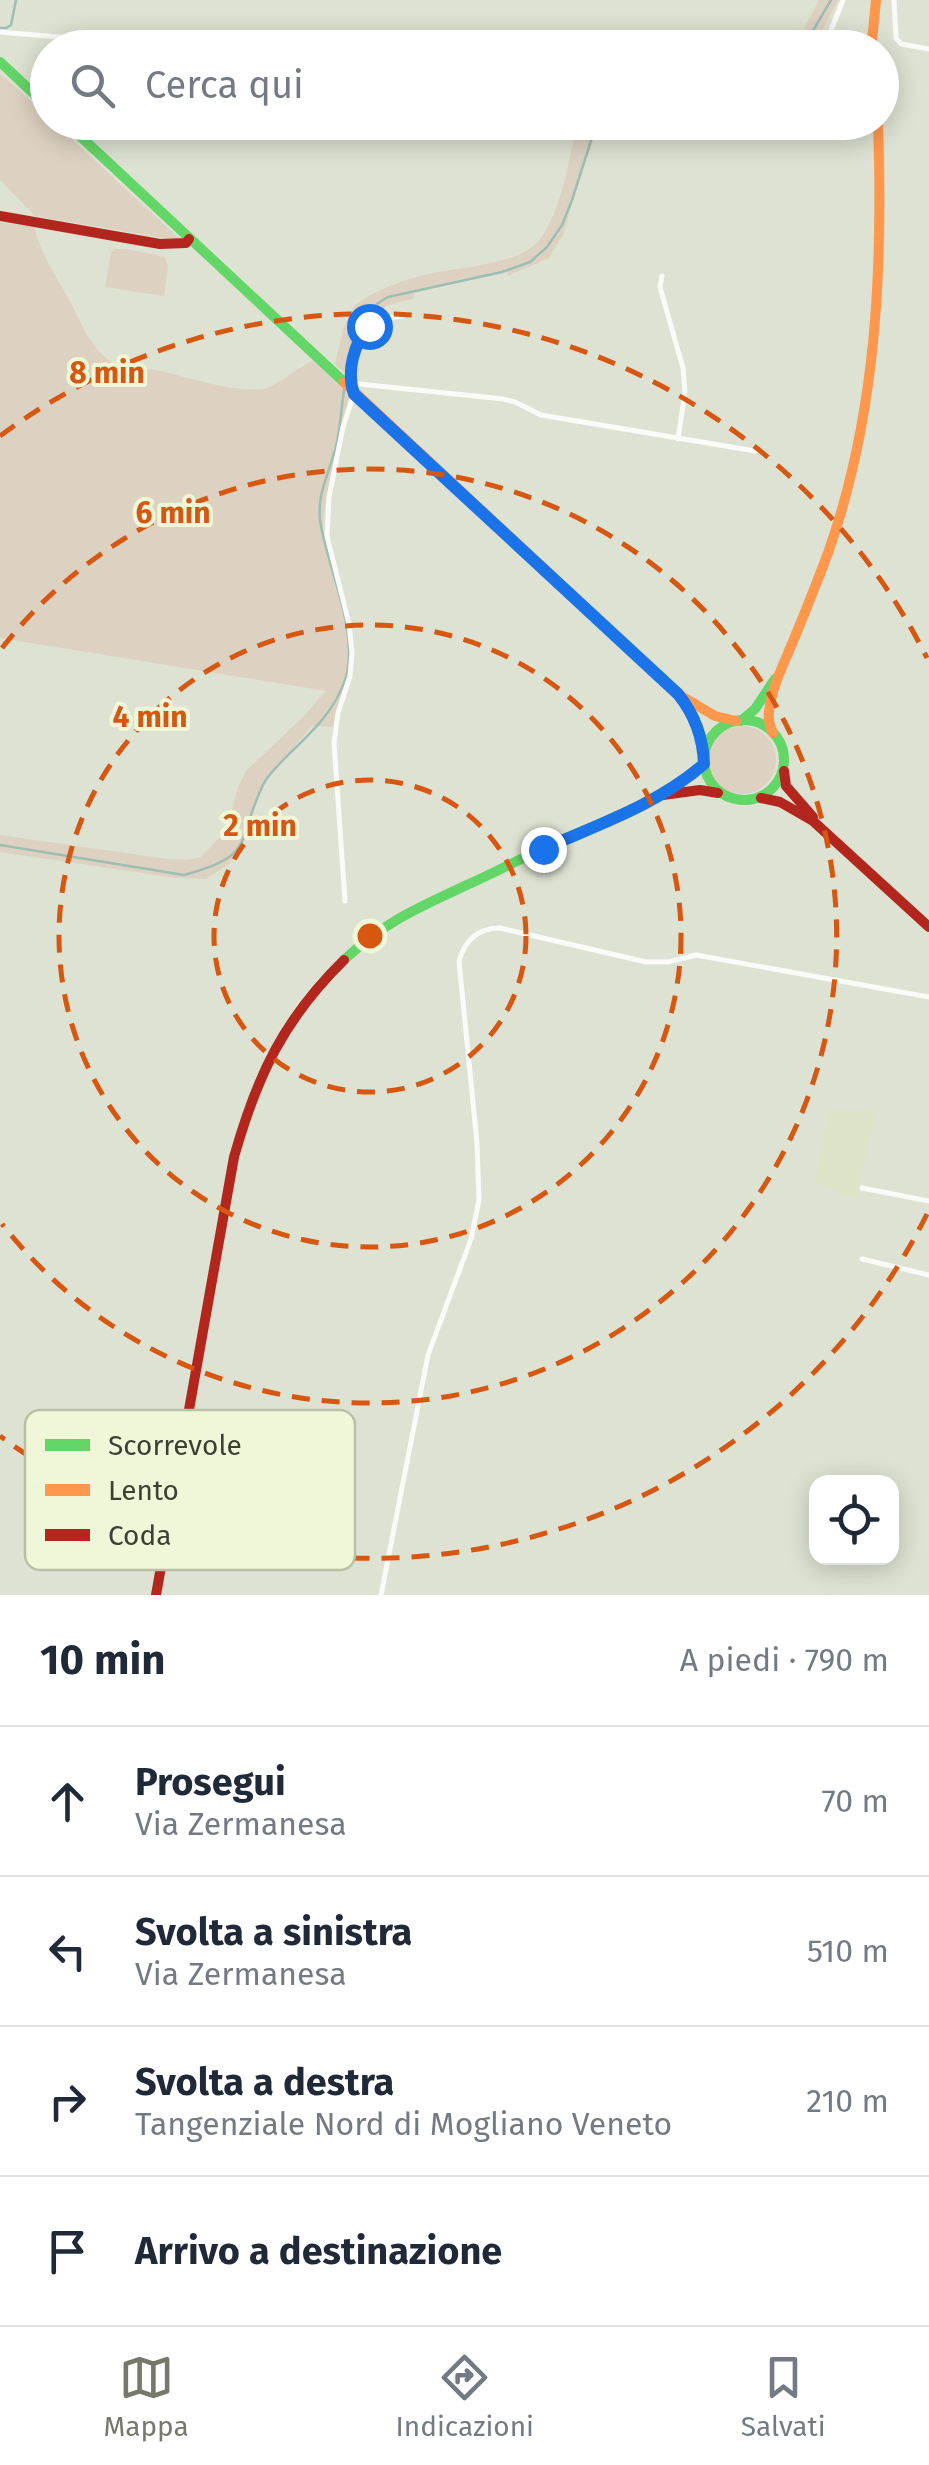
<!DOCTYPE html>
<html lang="it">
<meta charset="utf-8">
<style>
:root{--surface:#fff;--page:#f2f2f3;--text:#1f2937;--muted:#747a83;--line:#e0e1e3;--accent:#75786b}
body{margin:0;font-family:"Fira Sans",sans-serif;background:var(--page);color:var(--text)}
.controls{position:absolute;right:30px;bottom:30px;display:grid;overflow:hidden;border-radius:20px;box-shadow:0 5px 25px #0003}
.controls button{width:90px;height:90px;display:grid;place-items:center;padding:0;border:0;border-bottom:2px solid var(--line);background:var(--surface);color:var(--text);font:50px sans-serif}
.stop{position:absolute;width:30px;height:30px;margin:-22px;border:8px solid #1a73e8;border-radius:50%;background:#fff}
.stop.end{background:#1a73e8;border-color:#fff;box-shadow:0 2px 10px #0008}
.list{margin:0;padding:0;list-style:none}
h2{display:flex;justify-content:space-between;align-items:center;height:130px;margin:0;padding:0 40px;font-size:42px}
h2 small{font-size:32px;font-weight:400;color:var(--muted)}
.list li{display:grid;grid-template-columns:65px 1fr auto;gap:30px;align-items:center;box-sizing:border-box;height:150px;padding:0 40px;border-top:2px solid var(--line)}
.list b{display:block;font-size:38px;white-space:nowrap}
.list p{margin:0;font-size:32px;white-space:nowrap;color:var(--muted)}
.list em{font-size:32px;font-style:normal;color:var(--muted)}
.icon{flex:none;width:55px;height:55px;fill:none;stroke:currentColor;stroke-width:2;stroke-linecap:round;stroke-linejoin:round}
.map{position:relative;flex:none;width:929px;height:1595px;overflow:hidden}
.search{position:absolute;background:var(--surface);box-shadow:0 5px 25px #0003;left:30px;right:30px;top:30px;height:110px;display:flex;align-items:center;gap:25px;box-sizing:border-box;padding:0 35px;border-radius:55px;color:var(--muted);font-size:38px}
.sheet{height:730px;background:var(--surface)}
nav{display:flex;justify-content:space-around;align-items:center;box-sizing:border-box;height:140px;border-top:2px solid var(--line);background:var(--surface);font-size:28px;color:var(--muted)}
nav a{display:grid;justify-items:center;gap:5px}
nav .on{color:var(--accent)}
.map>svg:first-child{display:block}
.built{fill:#dce3c6}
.green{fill:#ddd2c2}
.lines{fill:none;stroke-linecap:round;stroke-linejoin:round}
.stream{stroke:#9dbeb3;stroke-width:2.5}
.street{stroke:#fafbf8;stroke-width:5}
.fast{stroke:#63d668;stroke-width:10}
.slow{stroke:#ff974d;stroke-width:10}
.jam{stroke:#b3261e;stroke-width:10}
.route{stroke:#1a73e8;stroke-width:12}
.ring{fill:none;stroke:#d75610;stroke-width:5;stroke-dasharray:18 12}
.key{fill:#eff7d8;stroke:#b9c0a6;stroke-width:2.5}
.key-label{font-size:28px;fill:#3c3f33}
.centre{fill:#d75610;stroke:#eff7d8;stroke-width:5}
.ring-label{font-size:30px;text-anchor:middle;font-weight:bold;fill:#d75610;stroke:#eff7d8;stroke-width:8;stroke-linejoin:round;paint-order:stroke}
</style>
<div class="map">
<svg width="929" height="1595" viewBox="0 0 929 1595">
<rect width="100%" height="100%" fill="#dee2d2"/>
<!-- built -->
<path class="built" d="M829,1109L876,1111L856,1199L815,1183Z"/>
<!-- green -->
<path class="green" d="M819,0H838L816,43L809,47H780L804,29Z
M0,73L47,116L48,122L54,123L180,239H169L35,216L0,180Z
M577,123H599L575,192L564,233L549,258L508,276L507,270L414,293L413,299C358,310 360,325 347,375L335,364C339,347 344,319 355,306C356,303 365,299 367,297C384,287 405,280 424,275C455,267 520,266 540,239C562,209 569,159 577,123Z
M0,222L34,227C41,255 58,279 71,303C82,323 89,346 109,360C121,370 145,367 161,371C186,377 242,395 267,388C280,383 300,367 313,360L350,393L325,504L323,525L326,545L348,629L349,653L342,694L333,727L312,726L263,783L244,842L229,864L206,879L176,878L0,852V835L168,859L187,860L201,857L222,835L229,823L237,790L246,771L303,717L326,691L0,638Z
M115,249H127L165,257L168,266L164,296L105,287L111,252Z
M708 760a34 34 0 1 1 68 0a34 34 0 1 1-68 0Z"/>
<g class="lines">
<!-- stream -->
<path class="stream" d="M0,28H6L11,25L16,0
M793,48L811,34L831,0
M346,378C352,341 352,317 388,297L502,272L530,262L547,247L562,225L572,200L597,122
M0,845L184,875C258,855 235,842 263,785C268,774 279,765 287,756C311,733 336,710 346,677C359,628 327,569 320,520C317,492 330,472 336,446C341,427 341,405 345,385"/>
<!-- street -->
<path class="street" d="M894,0L896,38L901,44L929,49
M0,32L189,48
M824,48L843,0
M662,276L660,287L683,368L685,392L678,439
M350,383L503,399L515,402L541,415L755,451
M345,901L334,743L338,713L350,676L352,653L349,624L327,536L329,497L343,427L354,393L350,383L355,348L364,331L378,319L403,316
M862,1188L929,1201
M862,1259L929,1275
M381,1595L428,1355L471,1239L479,1200L477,1143L459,961C465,940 478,928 500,928L646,962H668L696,955L929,997"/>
<!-- fast -->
<path class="fast" d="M0,62L48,107
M65,122L344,382
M704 760a40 40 0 1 1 80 0a40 40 0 1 1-80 0Z
M741,721L755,709L775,679
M344,960C385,921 420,907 469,884C500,870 530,854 561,840C612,819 661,799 704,764"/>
<!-- slow -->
<path class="slow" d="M872,41L876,0
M344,382L678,694L715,716L736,721
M684,702L698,727L703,748
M773,733C769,725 768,719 769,711C772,686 785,661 794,639C806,610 817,582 828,553C877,414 883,268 878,122"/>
<!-- jam -->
<path class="jam" d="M0,216L160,244L186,243L189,239
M784,771L786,786L813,817
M663,795L700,790L718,793
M761,798L780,802L813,821L929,927
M156,1595L234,1157C257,1076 283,1020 344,960"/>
</g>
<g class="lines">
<!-- route -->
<path class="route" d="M369,326C354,344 346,371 354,394L678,694C695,715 703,737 704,764C657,805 599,824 543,849"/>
</g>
<!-- distance rings -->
<g class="ring">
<circle cx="370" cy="936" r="156"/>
<circle cx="370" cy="936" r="311"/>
<path d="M2 648A467 467 0 1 1 2 1224"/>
<path d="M927 1214A622 622 0 0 1 0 1436M0 436A622 622 0 0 1 927 658"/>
</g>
<!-- legend -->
<rect x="25" y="1410" width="330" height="160" rx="15" class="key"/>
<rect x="45" y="1439" width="45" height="12" fill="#63d668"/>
<rect x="45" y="1484" width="45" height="12" fill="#ff974d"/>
<rect x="45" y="1529" width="45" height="12" fill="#b3261e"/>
<g class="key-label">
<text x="108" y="1455">Scorrevole</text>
<text x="108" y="1500">Lento</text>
<text x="108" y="1545">Coda</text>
</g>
<circle cx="370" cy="936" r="15" class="centre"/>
<g class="ring-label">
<text x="107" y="383">8 min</text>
<text x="173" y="523">6 min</text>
<text x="150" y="727">4 min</text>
<text x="260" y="836">2 min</text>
</g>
</svg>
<div class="controls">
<button><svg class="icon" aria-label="locate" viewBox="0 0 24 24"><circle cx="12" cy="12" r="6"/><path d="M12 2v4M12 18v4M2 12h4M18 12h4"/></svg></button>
</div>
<div class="stop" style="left:369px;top:326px"></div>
<div class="stop end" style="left:543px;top:849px"></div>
<div class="search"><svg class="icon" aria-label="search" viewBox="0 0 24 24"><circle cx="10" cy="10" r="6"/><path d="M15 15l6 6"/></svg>Cerca qui</div>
</div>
<section class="sheet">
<h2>10 min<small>A piedi · 790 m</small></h2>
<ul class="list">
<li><svg class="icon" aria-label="ahead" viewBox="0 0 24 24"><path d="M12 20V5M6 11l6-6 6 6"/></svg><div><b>Prosegui</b><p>Via Zermanesa</p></div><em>70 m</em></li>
<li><svg class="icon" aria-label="left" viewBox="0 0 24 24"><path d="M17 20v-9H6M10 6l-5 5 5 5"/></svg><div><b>Svolta a sinistra</b><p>Via Zermanesa</p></div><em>510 m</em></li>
<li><svg class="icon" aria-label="right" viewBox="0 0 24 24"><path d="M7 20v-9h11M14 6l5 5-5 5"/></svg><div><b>Svolta a destra</b><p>Tangenziale Nord di Mogliano Veneto</p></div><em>210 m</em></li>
<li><svg class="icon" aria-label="arrive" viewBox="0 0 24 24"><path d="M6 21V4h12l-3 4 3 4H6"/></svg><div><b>Arrivo a destinazione</b></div></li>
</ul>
</section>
<nav>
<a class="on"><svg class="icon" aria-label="map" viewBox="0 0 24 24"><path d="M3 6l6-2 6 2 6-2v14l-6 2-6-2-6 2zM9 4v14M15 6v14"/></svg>Mappa</a>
<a><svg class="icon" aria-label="directions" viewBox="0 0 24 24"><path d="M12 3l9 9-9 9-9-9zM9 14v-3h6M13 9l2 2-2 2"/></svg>Indicazioni</a>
<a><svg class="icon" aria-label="saved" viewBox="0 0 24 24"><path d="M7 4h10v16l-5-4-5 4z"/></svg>Salvati</a>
</nav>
